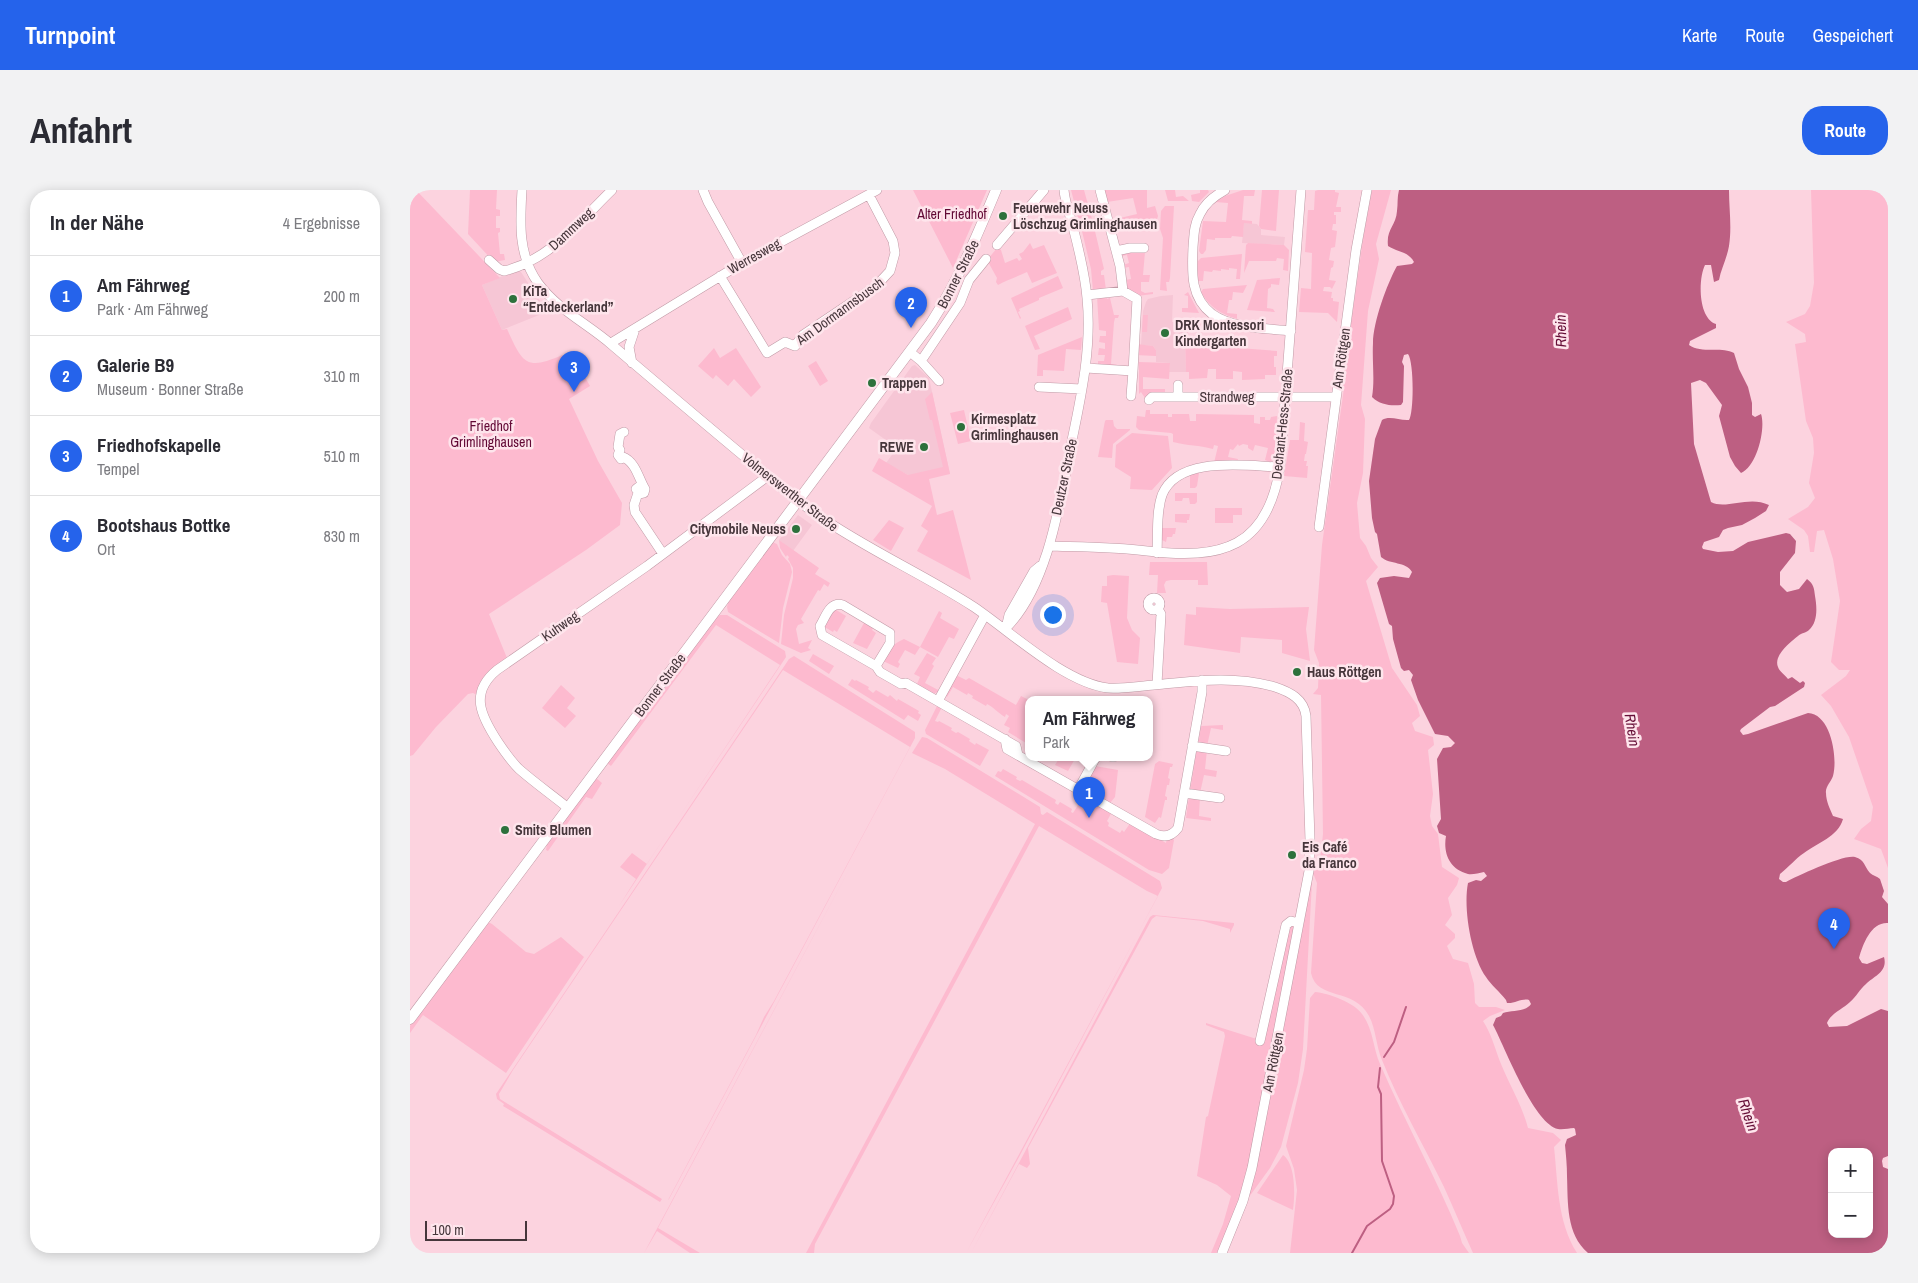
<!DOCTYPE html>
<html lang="de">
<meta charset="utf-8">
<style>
:root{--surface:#fff;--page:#f2f2f3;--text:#2b2b33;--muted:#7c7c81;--line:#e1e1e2;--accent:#2563eb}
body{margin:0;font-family:"Archivo Narrow",sans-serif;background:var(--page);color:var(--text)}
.controls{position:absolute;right:15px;bottom:15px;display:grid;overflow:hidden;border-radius:10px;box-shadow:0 2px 12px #0003}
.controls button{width:45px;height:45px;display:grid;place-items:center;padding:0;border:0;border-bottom:1px solid var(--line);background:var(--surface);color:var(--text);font:25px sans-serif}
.scale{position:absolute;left:15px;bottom:12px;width:102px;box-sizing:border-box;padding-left:5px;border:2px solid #46363b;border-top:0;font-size:14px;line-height:18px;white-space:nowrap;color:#46363b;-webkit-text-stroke:4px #fee5ec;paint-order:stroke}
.you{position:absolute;left:642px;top:424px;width:18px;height:18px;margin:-12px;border:4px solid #fff;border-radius:50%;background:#1a73e8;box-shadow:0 0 0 8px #1a73e833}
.badge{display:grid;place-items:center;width:32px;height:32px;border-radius:50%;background:var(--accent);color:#fff;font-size:16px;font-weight:700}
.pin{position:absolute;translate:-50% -41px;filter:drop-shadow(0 1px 2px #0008)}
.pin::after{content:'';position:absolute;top:26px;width:18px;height:15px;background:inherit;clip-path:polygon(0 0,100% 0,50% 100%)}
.popup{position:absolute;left:615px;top:506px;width:128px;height:65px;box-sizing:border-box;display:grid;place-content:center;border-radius:10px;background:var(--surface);filter:drop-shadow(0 1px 4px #0005);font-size:16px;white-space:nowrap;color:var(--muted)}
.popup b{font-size:19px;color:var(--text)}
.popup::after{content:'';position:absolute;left:50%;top:100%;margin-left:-10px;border:10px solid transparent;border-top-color:var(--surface)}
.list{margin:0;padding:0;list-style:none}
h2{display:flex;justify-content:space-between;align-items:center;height:65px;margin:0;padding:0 20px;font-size:21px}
h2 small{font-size:16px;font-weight:400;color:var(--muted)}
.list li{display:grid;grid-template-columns:32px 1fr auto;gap:15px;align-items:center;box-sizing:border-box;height:80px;padding:0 20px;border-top:1px solid var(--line)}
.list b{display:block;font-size:19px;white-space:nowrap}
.list p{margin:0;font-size:16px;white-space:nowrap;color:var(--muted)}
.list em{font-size:16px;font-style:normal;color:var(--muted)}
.map{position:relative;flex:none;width:1478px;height:1063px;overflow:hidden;border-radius:20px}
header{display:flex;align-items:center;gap:30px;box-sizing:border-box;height:70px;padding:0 25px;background:var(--accent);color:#fff}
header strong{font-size:24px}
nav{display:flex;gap:28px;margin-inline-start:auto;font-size:18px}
.intro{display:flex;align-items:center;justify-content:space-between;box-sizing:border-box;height:120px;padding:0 30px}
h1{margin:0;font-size:35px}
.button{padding:12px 22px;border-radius:20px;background:var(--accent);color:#fff;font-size:18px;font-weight:700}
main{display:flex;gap:30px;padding:0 30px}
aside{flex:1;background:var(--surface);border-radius:20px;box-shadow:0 2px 12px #0003}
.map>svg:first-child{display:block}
.built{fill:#f6c6d5}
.green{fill:#fdbacf}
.water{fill:#bd5f82;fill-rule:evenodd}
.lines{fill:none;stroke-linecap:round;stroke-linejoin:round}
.stream{stroke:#bd5f82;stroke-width:2}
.minor-casing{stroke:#c09aa6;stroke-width:10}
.major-casing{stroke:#c09aa6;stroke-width:11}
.minor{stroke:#fff;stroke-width:9}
.major{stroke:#fff;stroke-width:10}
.poi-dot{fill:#2d713c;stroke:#fee5ec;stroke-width:2}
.labels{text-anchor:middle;stroke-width:5;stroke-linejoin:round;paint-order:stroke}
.poi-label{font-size:14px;font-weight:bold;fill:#46363b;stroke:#fee5ec;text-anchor:start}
.park-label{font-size:14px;fill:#620935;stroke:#fee5ec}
.street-label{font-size:14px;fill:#46363b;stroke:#fee5ec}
.water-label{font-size:15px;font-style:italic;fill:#670f38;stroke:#fee5ec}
</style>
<header>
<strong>Turnpoint</strong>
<nav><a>Karte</a><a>Route</a><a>Gespeichert</a></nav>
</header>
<div class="intro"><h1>Anfahrt</h1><a class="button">Route</a></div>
<main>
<aside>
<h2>In der Nähe<small>4 Ergebnisse</small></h2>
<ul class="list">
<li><span class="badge">1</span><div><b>Am Fährweg</b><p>Park · Am Fährweg</p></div><em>200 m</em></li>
<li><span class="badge">2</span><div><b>Galerie B9</b><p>Museum · Bonner Straße</p></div><em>310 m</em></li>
<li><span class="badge">3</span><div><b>Friedhofskapelle</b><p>Tempel</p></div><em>510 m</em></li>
<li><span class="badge">4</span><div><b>Bootshaus Bottke</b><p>Ort</p></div><em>830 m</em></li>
</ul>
</aside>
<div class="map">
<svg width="1478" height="1063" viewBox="0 0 1478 1063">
<rect width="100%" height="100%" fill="#fcd3df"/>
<!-- built -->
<path class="built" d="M834,33L847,34L851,39V45L875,47L874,55L832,53Z
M109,79L130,111L139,121L92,140L72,95Z
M763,105L762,132H778V147H775L776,182H759L760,173L746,172V160L743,156L731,155L733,121L736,112L738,109L751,106Z
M505,175L519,188L540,284L498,285L476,273L487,258L459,238L461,233L502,176Z
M388,325L402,335L383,361L369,350Z"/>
<!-- green -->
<path class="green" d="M0,0H6L90,88L72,95L92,140L97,139C112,171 115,182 152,165L161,179L168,175L180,196L159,209L188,271L212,313L210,335L176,360L79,424L97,468C83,478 70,486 67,505L63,503L58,504L26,537L3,565L0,566Z
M60,0H87L86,19L90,20V26H86V38H90V42L88,43L90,64H94L95,70L84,72L58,44Z
M503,0H577L543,78Z
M661,0H674L682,29L688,27L689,30L670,35Z
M691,0H737V18L745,16L748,26L745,36L713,41L710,28L727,24L723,8L697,12Z
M755,0H765L766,7L773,6L779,11H758Z
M790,0H798L799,2L789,12L782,11L781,5L790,3Z
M833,0H845L844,6H834L832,30L842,31V34L834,33L833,47L822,46L821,48H805V50L797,49L796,60L793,64H791L789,61L793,31L816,32L818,13L805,12L815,6Z
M852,0H869L866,41L851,39L849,36Z
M908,0H925V2L929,3L926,17H931V22H924V25H926V34H923L922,40L927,41L925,57L921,58L919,70L924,71L923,77L921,78L919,90L926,91L922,99L920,97H914L913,101L922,102L921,108H923V111L929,112L927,132L918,123L889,122L891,98L901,99L902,63L895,62L898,20H904L905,1Z
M962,0H981L966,54L969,69L958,121L951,215L955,229L953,283L947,313L950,348L956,356L961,368L968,377L956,391L982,478L1007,515L1010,526L1002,533L1005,541L1023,547L1024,555L1018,560L1023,604L1020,626L1022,636L1028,644L1032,677L1049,688L1047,695L1038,708L1042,725L1035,735L1045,744V748L1037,756L1043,769L1058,773L1064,794L1065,813L1069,817H1086L1095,820L1080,826L1073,831C1082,845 1085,859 1091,874C1100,896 1112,915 1118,938L1143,943L1151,950L1144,957C1148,993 1147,1031 1167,1063H1063C1053,1041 1044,1019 1034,997C1013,954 989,913 972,870C966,856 966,839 959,826C944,797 907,811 901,783L907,693L903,683L904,677L910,670L913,644L911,505L903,504L908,498L909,473L904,460L912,355L934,198L932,197L953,49Z
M1401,0H1478V678L1471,659L1444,649L1451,639L1461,631L1463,617L1439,547L1421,516L1411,505L1436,486L1440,480H1429L1421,472L1430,411L1423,369L1414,340L1407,341L1404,362H1400L1398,346L1394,340L1378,329L1398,317L1405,308L1399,293L1404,263L1403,248L1396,231L1385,154L1396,152L1395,144L1376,132L1395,124L1400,116L1404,93Z
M755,16H764L760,88L759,92H756L757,101L750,100L753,48L750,39L751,21Z
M690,32L691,35L684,37L694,79L691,81V85H694L696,100L683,101L681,79L671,37Z
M620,53L623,59L634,55L647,83L622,93L617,82C606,87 597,90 588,95L586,92L587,88L577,70L588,57L591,60L595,73L607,68L609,71L612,69L609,64L613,62Z
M838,53L874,55L879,60L878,81L873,80L874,69L867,68L866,71H839L834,83L836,55Z
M714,62H735L733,85H740L739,92H731V101L735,103L743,102V104L727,106L716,100L715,90L721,89L719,77L713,78V75L719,73L717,65L711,66Z
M832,64L830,89H826L827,79L819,78V80L811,79V81L803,80L802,82L794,81L793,91H787L788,71L791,68Z
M648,86L653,98L629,108V110L609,119L610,121L608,122L611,128L610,129L601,108Z
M870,88L869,95L861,94V97L858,99L857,118L863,119L865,122L837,120L847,90Z
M837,95L833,103L823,102L822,110H819L817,123L827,124V129C811,124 799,117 791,102L793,99Z
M778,102L789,123L772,122V118H778V106L774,105Z
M696,105L697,109L700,108L704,125H709L708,128H705L704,132L701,174L708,175V178L688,177V171H694L695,165H688L689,158L695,159V153L689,152L690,146H696V141L689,140L687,106Z
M658,117L662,129L624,146L630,159L625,160L615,136Z
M733,125H738L737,142H732Z
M672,147L671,160L656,159L654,181L633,180V186H627L628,165Z
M775,147H788L789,151L802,150V155L815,154V157L867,161V166H864V177H866V185H855V189L832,190V182L823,181V189H806V179H798L797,188L779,189V182H776Z
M727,154L743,156L746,160V166L725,165Z
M304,158L310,168L326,158L351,197L341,207L324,189L318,196L306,185L303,189L288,176Z
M406,171L418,191L410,196L398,176Z
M729,172L760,173L759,189L733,187V199H755V204L740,203L739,208H735L731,202L729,204Z
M522,202L540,284L519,289L527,325L543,320L561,390L507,361L518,341L511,336L522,316L462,281L469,268L498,285L533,277L522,230H520L515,209Z
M554,220L561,251L548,254L540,223Z
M736,220H740V224H758V227H762V224H779L780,231H786V224L844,225V233L850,234V227H855V230H860L861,227L867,226L865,267L860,272L855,270L858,258L845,255L843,261L838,258V255L833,254L829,256L828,254L823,260L820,259L818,267L828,269L827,273H804L808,256L804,255L803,259C788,255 779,256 763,252V244L761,243L729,240L726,237L727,226L735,227Z
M696,230H703L704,236L707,239H720V240L703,254L702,268L688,267L695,231Z
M890,232L895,233L894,251L898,252L896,264H895L894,271H897L896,276H898L897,288L874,286L880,250H889Z
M722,243L758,246L762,278L742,300L720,299L721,287L705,277L706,255Z
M789,283L787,296L785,298H780V284Z
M765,303H787V312L785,314H780L779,308H773L772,311H765Z
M805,318H832V325H823V333H805Z
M765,324H780L779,330H777V333L765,332Z
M479,330L494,338L481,361L463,350Z
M752,338H766L765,344H763L762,347H757L756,352L752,350Z
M369,350L409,378L405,384L420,393L418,397L414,394L410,401L408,400L391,429L394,433L388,435L386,439L389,454L402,450L398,458L401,460L391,463L371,454L374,425L383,388V378L378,369L379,367L377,365L376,367L370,358Z
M362,352L367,354L372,365L380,374L382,382L373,418L369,453L318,422L317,417L319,410Z
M740,372H797L798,395H788V390H761L756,391L754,395L756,403H747L748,385H739Z
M703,385L719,386L717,428L722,440L730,448L728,474L707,472L697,413L691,412L692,396H697V386Z
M786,417L820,419L899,417L896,439L900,471L872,463V450L831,447L830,463L774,455L776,424L786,425Z
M423,418L436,426L427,442L424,440L423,442L413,436Z
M529,421L532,423L530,428L549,439L544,449L539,447L528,467L510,457L505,465L495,460L488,472L490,474L488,478L473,471C479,460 482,454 494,449L510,457Z
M310,425H317L375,461L376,467L269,627L370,475L306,435L201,576L197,573L305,428Z
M454,433L463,438L462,440L466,443L457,459L443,453Z
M517,463L526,468L522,474L524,476L515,493L530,501L523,504L507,494L510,487L504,484Z
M403,464L424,476L419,484L399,471Z
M384,466L502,540L505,542V548L259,1009L258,1010L346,845L354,827L364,811L500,557L373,480L103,880L89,904L90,909L252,1009L250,1012L93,916L94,914L87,909L86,904L359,499L379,469Z
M546,485L556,490L559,488L606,515L611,506L619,510V549L616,553L598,542L600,538L594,535L599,526L596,524L595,527C587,522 583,517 577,514L576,516L562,508L563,506L558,503L557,505L543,497L537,507L535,505Z
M442,489L445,491L446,490L459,497L458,499L463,503L466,500L478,507L480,505L487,511L488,509L509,521L508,523L511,525L508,531L498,525L494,530L438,495Z
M151,495L165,508L157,518L166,526L155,538L132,518Z
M528,514L531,515V519L525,531L528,532L529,531L542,538L541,540L546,543L548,542L560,549L559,551L565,555L566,553L579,560L570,576L516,544L515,540Z
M813,535V540L801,538L797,556L788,555L791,536Z
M512,547L517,548L630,617L631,624L633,625L637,622L750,691L752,698L609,967L556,1063L748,706L737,701L629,636L405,1054L404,1063H396L625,634L535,579L502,563Z
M787,558L797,560L795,579L807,581L806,587L794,585L790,603L780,601Z
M650,567H666L658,581L645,575Z
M749,571L763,574L762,577H760L758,588L760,589L759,595H757L755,606L757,607V610H755L751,628L749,627L745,633L735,627L745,574Z
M685,576L708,580L705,607L700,613L673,597Z
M593,579L607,587L606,589L610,591L612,590L646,610L645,613L648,615L650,612L662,619L661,622L663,623L672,609L680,608L702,622L697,631L699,633L698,636L710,643L712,640L714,642L721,632L756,653L757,648L761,647L764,650L759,678L752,684L739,680L585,586L588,581L591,582Z
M186,588L192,593L182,609L176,607L138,661L136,660L137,654Z
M779,606L790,607L789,626L801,628V631L776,628Z
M258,642L209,716L226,689L210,677L222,663L237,674Z
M442,674L248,1038L290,1063H280L247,1041L234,1063Z
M902,692L893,859L888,893L871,957L860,978L839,1007L900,693Z
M743,725L824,733V735L820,743V739L793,731L746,726L742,729L618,958L620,974L617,978L609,974L561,1063L740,727Z
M78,732L82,734L116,762L124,764L151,747L174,767L96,883L13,825L0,843V836Z
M882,735L885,737L839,974L830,1010L809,1063H801L813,1034L821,1006L807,995L787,986L796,927L798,926L815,846L814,842L796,835V833L853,851L879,737Z
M905,802C918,803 945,813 952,824C963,838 963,858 970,874C995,932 1026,987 1050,1046L1052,1053L1059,1063H880L887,1000L884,979L876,956L894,880L897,859L900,808Z
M873,965C886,974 885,1006 883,1020L847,1003Z"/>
<!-- water -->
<path class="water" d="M989,0H1319C1319,19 1322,37 1319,56C1317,68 1311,79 1309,90L1304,92L1301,75H1295C1288,89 1288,128 1306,134V138L1280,151L1279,155C1292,164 1311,156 1324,163L1329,179L1338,197L1342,213V225L1345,227L1351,224C1356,238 1347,277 1331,283L1325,276L1320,267L1309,226L1312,215L1296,193L1290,190L1281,193L1284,254L1301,312C1316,320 1339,305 1359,315L1356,321L1345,328L1332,335L1318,338L1313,340L1309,347L1294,352L1292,357L1293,359L1308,362L1323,361L1338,352L1376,343L1380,344L1386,351L1385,363L1370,382V395L1377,402L1389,399L1397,389C1404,394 1404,399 1405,406C1407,417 1408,432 1399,440C1396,443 1391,443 1388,446C1381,452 1363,465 1368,477C1369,481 1375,485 1378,489L1382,487L1390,493L1393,491L1395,493L1394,497L1365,516L1360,517L1331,539L1330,541L1333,545L1338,544L1398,523C1421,524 1428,568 1423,586C1421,592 1415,597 1416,603C1416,611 1420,619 1423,626L1433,629C1428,647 1407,653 1394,663C1385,669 1379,677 1370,684L1369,689L1373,692H1376C1387,686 1434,664 1445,667C1455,670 1454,676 1460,683C1463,686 1467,686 1470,689L1474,701L1472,707L1478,714V733C1461,732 1453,754 1449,768L1452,773L1457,774L1474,767C1478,782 1464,786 1456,794C1450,799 1446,807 1440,812C1433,819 1421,823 1417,833L1419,837L1437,836L1471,819L1478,821V966L1473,968L1472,971L1473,977L1478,979V1063H1178C1156,1044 1158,1013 1157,986C1157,976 1156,965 1155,955L1157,949L1166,945L1165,939L1164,938C1159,938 1153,940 1148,939C1123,933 1095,857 1083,835L1086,828L1091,826L1093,823C1102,820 1116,822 1121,814L1119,810C1112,808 1104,814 1097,813L1096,810C1090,802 1081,795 1076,787C1061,766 1053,718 1058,693L1066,690L1071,691L1077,686L1074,682C1069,683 1062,685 1058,684C1039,679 1033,663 1036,646L1029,643L1027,636L1031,629L1027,569L1033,558L1041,557L1045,553L1038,546L1025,544L1008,510L1001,490L1003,485L999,480L994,481L991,478L983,449L982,436L979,434L967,393L970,388L984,386L999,388L1002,382C996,371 980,375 971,367L967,344L965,342L962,328L959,291L965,249L972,230C980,225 990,231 999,230C1004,222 1004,172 998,164L994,165L992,172L994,176L993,212L991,215C981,216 970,215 962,207C965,190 962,172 963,153C963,132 977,94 987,76L1002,74L1004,72C998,61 987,62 978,56C976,39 986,36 987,21C988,14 987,7 989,0ZM1422,962H1459V1044H1422Z"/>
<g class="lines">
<!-- stream -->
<path class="stream" d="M974,867L984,852L996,817
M942,1063L957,1036L980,1019L983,1014L984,1006L972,971L971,904L968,897L970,878"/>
<!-- minor casing -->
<g class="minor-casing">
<path id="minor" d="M112,0C110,33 108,65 128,93C148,120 178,134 202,155C249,195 295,234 342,273C363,290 384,309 406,324C456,359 513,384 564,417C601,442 655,493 698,498C713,499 729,496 744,495C784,491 825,485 865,497C880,502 894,509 896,526L900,650L899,681L842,978L833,1011L812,1063
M293,0L298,12L332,73
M690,0L710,76L713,101
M815,0C804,6 795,13 790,24C784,34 784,45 783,57C782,82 780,107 802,124C823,139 856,138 881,141
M587,55L634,0
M706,61L720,58H734
M79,70L89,79L94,81C140,70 170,31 202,0
M310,86L357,163L375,152L385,156L393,145L466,96L480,81L485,63L483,51L459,5
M201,153L332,73L467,0
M500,162L511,171L529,191
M511,171L550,113L559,90L576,69
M222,173L219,157L225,139
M676,178L723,181L727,109L713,101L677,105
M768,195V207
M629,197L672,199
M721,206L723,181
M739,210L742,207H925
M214,242L210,244L208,257L210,260L208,265L211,269L213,267C226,272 229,290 235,299L234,303L230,304L226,299L231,295
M228,303L224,315L225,322L253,364
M909,337L946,60L957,0
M639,356C671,357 705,357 737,361C812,370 857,358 870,277L891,0
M747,363C748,345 746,322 752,305C768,265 836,276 870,277
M738 414a6 6 0 1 1 12 0a6 6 0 1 1-12 0Z
M596,438L599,425L624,381L630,376
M595,439C638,397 650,312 661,255C671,207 682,158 677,108C675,84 669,60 663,37C660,25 655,13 654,0
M466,476L480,453V443L433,415C420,411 416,426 410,436L412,445L466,476L470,482L491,494L496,493L606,556L608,565
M747,494L751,424L748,419
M528,511L575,425
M595,549L597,559L746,644C755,648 762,646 768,638L792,502V490
M782,556L816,561
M702,567H704
M668,600L686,567
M774,603L810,608
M158,618C142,605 125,593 109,579C101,571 94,561 88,552C71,526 59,503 87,480L237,376L358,286
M850,851L876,735L881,731L889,733"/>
</g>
<!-- major casing -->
<g class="major-casing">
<path id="major" d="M0,829L521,133C548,91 567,46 586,0"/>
</g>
<!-- minor -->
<use href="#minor" class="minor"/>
<!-- major -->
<use href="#major" class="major"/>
</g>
<!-- markers -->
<g class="poi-dot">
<circle cx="593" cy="26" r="5"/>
<circle cx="103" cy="109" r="5"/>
<circle cx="755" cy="143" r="5"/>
<circle cx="462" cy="193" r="5"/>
<circle cx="551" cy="237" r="5"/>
<circle cx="514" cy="257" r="5"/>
<circle cx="386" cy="339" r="5"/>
<circle cx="887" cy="482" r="5"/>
<circle cx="95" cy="640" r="5"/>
<circle cx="882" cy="665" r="5"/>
</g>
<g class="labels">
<!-- poi labels -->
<g class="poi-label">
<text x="603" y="23">Feuerwehr Neuss<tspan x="603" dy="16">Löschzug Grimlinghausen</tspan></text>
<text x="113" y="106">KiTa<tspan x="113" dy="16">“Entdeckerland”</tspan></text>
<text x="765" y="140">DRK Montessori<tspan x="765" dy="16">Kindergarten</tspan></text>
<text x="472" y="198">Trappen</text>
<text x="561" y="234">Kirmesplatz<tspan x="561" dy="16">Grimlinghausen</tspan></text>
<text x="504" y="262" text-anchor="end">REWE</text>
<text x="376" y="344" text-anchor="end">Citymobile Neuss</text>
<text x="897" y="487">Haus Röttgen</text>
<text x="105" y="645">Smits Blumen</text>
<text x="892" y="662">Eis Café<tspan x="892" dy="16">da Franco</tspan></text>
</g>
<!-- park labels -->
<g class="park-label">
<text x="542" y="29">Alter Friedhof</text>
<text x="81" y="241">Friedhof<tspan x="81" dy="16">Grimlinghausen</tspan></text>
</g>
<!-- street labels -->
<g class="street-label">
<text transform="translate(161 39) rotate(-43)" y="5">Dammweg</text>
<text transform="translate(344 66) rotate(-29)" y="5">Werresweg</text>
<text transform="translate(548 84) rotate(-63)" y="5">Bonner Straße</text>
<text transform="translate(430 121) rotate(-36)" y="5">Am Dormannsbusch</text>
<text transform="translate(931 168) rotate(-82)" y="5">Am Röttgen</text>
<text x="817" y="212">Strandweg</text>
<text transform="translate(872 234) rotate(-84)" y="5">Dechant-Hess-Straße</text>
<text transform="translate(654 287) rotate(-78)" y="5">Deutzer Straße</text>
<text transform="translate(380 302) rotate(38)" y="5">Volmerswerther Straße</text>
<text transform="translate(150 436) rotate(-35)" y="5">Kuhweg</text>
<text transform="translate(250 495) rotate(-53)" y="5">Bonner Straße</text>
<text transform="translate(863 872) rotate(-79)" y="5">Am Röttgen</text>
</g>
<!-- water labels -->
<g class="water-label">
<text transform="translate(1151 141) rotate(-91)" y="5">Rhein</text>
<text transform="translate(1222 540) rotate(81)" y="5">Rhein</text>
<text transform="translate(1338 925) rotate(71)" y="5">Rhein</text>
</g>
</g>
</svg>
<div class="controls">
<button>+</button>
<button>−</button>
</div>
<div class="scale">100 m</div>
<div class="you"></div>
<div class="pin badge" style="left:679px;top:628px">1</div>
<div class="popup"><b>Am Fährweg</b>Park</div>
<div class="pin badge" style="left:501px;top:138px">2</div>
<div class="pin badge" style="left:164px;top:202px">3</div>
<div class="pin badge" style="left:1424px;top:759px">4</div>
</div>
</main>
